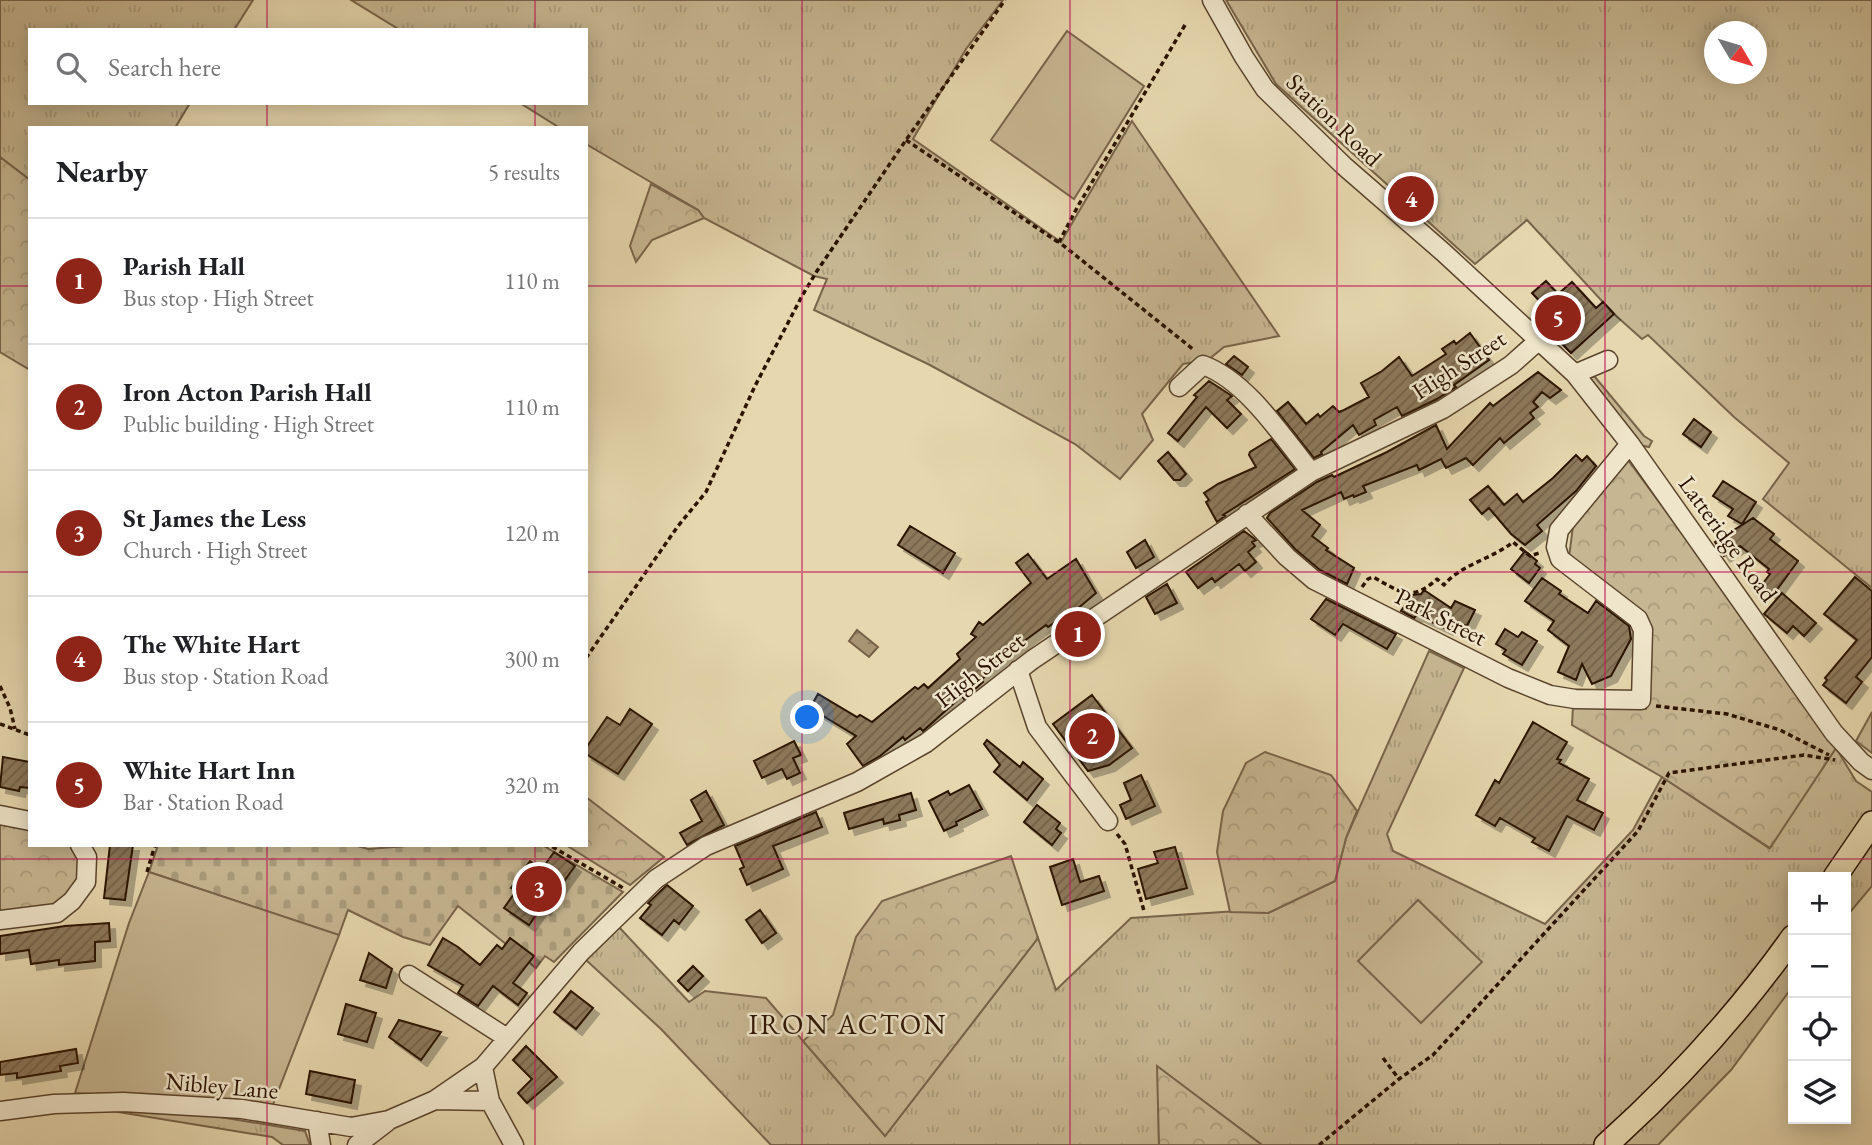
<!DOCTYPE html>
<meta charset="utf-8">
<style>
:root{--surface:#fff;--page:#f6f6f6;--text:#202124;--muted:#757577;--line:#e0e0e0;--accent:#8f2418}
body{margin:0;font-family:"EB Garamond",serif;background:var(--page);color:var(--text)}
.controls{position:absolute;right:21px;bottom:21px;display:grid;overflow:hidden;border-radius:0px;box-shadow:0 4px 18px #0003}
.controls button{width:63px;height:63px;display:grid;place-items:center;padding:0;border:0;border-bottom:2px solid var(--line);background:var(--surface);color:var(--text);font:35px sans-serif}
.compass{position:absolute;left:1704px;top:21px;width:63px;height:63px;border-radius:50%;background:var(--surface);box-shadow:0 4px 18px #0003;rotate:128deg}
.you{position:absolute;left:808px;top:718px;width:24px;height:24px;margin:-18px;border:5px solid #fff;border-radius:50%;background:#1a73e8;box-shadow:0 0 0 10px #1a73e833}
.badge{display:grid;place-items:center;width:46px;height:46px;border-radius:50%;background:var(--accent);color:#fff;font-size:23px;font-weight:700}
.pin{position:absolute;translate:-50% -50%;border:4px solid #fff;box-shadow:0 2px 7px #0006}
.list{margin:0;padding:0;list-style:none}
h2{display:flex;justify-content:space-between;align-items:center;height:91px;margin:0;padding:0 28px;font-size:30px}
h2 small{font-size:23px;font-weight:400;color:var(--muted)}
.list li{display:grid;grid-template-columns:46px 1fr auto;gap:21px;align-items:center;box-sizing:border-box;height:126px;padding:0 28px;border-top:2px solid var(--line)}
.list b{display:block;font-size:26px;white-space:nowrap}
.list p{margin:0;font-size:23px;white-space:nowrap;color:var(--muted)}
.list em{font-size:23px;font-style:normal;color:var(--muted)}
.icon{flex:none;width:38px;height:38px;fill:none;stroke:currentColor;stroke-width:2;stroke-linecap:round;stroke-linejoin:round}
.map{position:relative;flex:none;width:1872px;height:1145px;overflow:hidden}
.search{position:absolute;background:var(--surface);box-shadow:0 4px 18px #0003;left:28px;top:28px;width:560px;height:77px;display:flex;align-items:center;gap:18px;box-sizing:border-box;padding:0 24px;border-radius:0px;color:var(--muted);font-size:26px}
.panel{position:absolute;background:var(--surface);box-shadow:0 4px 18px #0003;left:28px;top:126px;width:560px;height:721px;border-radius:0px}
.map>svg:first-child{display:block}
.grass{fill:url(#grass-tufts);stroke:#786449;stroke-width:2;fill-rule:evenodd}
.forest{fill:url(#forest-crowns);stroke:#786449;stroke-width:2}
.cemetery{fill:url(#cemetery-stones);stroke:#786449;stroke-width:2}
.garden{fill:#c6b691;stroke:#786449;stroke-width:2}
.water{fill:url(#water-ripples);stroke:#756045;stroke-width:2}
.building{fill:url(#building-hatch);stroke:#2b1301;stroke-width:2;filter:url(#shadow)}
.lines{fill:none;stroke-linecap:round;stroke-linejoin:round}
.minor-casing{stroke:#5a442c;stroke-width:21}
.major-casing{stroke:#2b1301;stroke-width:26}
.path{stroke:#2b1301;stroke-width:3.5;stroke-dasharray:5 3.5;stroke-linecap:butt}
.minor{stroke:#efe5ca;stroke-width:18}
.major{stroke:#e6d7ae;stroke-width:23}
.grid{fill:none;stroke:#c2185b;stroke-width:2;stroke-opacity:0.55}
.labels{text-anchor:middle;stroke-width:5;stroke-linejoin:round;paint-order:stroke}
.street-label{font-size:24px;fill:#2b1301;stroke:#efe5ca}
.quarter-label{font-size:28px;letter-spacing:2px;fill:#2b1301;stroke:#efe5ca}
</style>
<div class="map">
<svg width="1872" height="1145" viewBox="0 0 1872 1145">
<defs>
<pattern id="grass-tufts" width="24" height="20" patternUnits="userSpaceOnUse" patternTransform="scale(1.75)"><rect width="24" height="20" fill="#c6b691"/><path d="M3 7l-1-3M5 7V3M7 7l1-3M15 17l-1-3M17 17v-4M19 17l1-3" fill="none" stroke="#aa9c7b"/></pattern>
<pattern id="forest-crowns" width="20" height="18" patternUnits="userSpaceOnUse" patternTransform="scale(1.75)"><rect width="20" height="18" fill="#c6b691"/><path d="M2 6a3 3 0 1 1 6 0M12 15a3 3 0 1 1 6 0" fill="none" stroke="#aa9c7b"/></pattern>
<pattern id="cemetery-stones" width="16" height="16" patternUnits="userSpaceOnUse" patternTransform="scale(1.75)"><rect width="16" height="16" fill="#c6b691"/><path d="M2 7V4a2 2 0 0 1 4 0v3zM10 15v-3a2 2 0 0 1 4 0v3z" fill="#aa9c7b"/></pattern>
<pattern id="water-ripples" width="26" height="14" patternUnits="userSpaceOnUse" patternTransform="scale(1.75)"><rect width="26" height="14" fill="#a69473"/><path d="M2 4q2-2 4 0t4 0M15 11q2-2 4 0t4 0" fill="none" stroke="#87785c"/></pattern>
<pattern id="building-hatch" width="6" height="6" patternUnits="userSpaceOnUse" patternTransform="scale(1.75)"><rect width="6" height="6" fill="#8c795b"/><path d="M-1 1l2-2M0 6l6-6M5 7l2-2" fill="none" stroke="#736249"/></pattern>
<filter id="shadow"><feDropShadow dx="6" dy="6" stdDeviation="0" flood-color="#0004"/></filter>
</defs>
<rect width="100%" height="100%" fill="#e6d7ae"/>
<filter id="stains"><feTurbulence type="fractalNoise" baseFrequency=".00286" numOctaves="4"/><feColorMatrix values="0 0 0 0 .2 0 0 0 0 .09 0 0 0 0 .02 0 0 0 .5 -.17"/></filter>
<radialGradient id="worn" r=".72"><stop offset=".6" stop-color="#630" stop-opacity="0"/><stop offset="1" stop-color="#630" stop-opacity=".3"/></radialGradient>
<!-- grass -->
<path class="grass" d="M0,0H253L234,30H30V103H190L175,128H30V180L0,157Z
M351,0H1003L966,49L913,139L1061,242L1132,121L1279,336L1224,347L1208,360L1183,364L1142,414L1153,440L1120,479L1075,444L928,364L814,310L827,279L814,276L704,218L698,210L586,144V128H560L520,103H586V30H400Z
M1226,0H1872V588L1763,499L1789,463L1734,417L1648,335L1642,339L1614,314L1527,220L1475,264L1276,84ZM1714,32H1756V74H1714Z
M1590,371L1644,436L1652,441L1649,447L1639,445L1589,381L1588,373Z
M1429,651L1464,668L1387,834L1393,851L1545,924L1633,830L1662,777L1769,848L1836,748L1856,781L1872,792V886L1846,917V877H1793V986L1731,1070L1658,1145H1262L1158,1067L1159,1145H771L661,1029L586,960L618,926L689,1002L705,991L766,998L885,1136L1038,938L1056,990L1131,918L1238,911L1268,913L1335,881L1346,838Z
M1872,712V753L1856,741Z
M106,1110L208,1115L305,1131L310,1145H283L272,1137Z"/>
<!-- forest -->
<path class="forest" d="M0,157L30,180V370L0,352Z
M651,184L698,210L704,218L652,240L636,262L630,246Z
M1628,460L1762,641L1836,748L1770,848L1662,777L1572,725L1573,706L1646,709L1650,628L1569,557L1573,526Z
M1265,752L1331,775L1357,811L1346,838L1335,881L1268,913L1230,912L1217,852L1223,811L1246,763Z
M586,797L664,857L630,885L566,845H586Z
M0,821L30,826V845H75L83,869L65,900L45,909L0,914Z
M1011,856L1038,938L885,1136L803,1041L833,1015L856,937L882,901Z
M1157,1066L1262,1145H1159Z"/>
<!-- cemetery -->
<path class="cemetery" d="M158,845H354L368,849L420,845H542L623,892L554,962L545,956L536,968L458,906L430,945L403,937L348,910L339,935L149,872Z"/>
<!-- garden -->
<path class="garden" d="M1067,31L1144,86L1074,199L991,140Z
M149,872L339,935L272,1107L75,1093L129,923Z
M1418,900L1482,962L1421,1023L1358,961Z"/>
<!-- water -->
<path class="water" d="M857,630L878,647L869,657L849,641Z"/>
<!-- building -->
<path class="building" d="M1546,281L1558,294L1572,282L1596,308L1603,302L1614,314L1571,353L1535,316L1545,307L1532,293Z
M1470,333L1489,360L1454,385L1456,387L1437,399L1402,416L1397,407L1374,420L1376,425L1359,435L1353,425L1321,452L1322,454L1314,458L1277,411L1288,402L1306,424L1318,414L1320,417L1333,406L1339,412L1344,410L1369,397L1361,383L1382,371L1399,357L1412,376L1446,354L1442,349L1454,341L1456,344Z
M1234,356L1248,367L1242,375L1226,364Z
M1538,372L1561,390L1550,398L1542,392L1533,402L1538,407L1530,413L1534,418L1504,443L1500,438L1473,465L1466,458L1446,468L1441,459L1419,470L1417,465L1363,486L1366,492L1354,497L1353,495L1344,499L1341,492L1302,510L1320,525L1312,536L1328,548L1326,550L1354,568L1347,584L1320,570L1295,549L1267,518L1270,513L1317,482L1332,475L1334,477L1387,452L1436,425L1447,449L1490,403L1493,406Z
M1209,381L1232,396L1227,400L1241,414L1227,428L1206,407L1178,441L1168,433L1197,397L1194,395Z
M1694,419L1711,432L1701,447L1683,434Z
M1271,439L1295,469L1223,515L1225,516L1217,522L1206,502L1209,500L1204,493L1218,484L1256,467L1249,455L1250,452Z
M1168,452L1186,474L1180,480H1174L1158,461Z
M1576,455L1582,461L1587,456L1596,466L1576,491L1537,525L1542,531L1525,545L1511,534L1489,508L1482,514L1470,500L1488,486L1504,505L1517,494L1523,502L1553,478Z
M1723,481L1756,502L1742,524L1728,516L1733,509L1713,496Z
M1753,518L1774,534L1770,539L1798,561L1773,595L1761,586L1770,574L1767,572L1769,569L1740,546L1724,556L1715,542Z
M910,526L955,553L943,573L898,545Z
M1244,531L1256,540L1252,542L1255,546L1248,552L1256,562L1245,571L1239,564L1215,582L1212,578L1198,588L1186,572Z
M1145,540L1154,557L1136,568L1127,552Z
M1525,551L1537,561L1535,564L1540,568L1529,583L1511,569Z
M1028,554L1047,579L1076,559L1096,593L1069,616L1067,614L1048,627L1046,625L1027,639L981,680L983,682L964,699L962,696L923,731L920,728L905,740L903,737L880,756L863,766L847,744L856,736L810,708L818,694L857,717L860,715L872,722L915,687L918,689L924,684L928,688L960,659L957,654L976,637L971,634L979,622L983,625L1031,583L1016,563Z
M1855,577L1872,591V657L1856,677L1862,682L1846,703L1823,685L1827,680L1825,678L1857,640L1824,614Z
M1542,578L1561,591L1559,594L1588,613L1596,601L1629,626L1631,639L1611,676L1592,684L1582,664L1576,680L1558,672L1569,646L1548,630L1554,621L1525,601Z
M1167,584L1177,603L1155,614L1146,597Z
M1424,590L1451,608L1455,601L1475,610L1467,626L1459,623L1456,629L1448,626L1447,629L1417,615L1414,618L1401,611L1412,595L1421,594Z
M1782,593L1816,623L1804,636L1793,626L1787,633L1764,614Z
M1326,599L1396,634L1387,649L1343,624L1335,635L1311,619Z
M1505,629L1518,637L1522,632L1537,641L1522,665L1503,654L1506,650L1496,644Z
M1092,695L1132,748L1109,765L1088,771L1053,724Z
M630,709L652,724L618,774L586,754V748L607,717L620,725Z
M1533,722L1567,742L1557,759L1561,760L1559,763L1589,779L1577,800L1603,813L1594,830L1567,816L1549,851L1532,842L1535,838L1500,818L1495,826L1476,815L1495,780L1499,783Z
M987,740L1020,767L1023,762L1043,779L1027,800L994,772L1000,765L984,744Z
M794,741L801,755L793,758L800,773L787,779L782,769L762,778L754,761Z
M3,757L30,762V788L20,787L19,791L0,787Z
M1141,775L1155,806L1126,819L1120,805L1131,800L1124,783Z
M969,785L982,809L956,822L957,825L944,831L929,801L948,791L950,795Z
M706,791L724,825L687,845L680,833L702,821L691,800Z
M911,793L916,810L899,815L900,820L884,824L883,819L849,829L844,813Z
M1037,805L1060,823L1056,829L1061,833L1052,845L1024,822Z
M816,812L822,827L773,846L783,869L747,885L740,869L744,867L735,846Z
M110,845H133L125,900L104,898Z
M1175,847L1187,888L1146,899L1138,869L1158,863L1154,852Z
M554,852L575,866L544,909L541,908L529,925L504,908L516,891L511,888L530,861L542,869Z
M1073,859L1080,882L1099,876L1104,891L1062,905L1050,867Z
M667,885L693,906L679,924L674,920L662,935L640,918L651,905L648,903Z
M760,910L776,933L762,943L746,920Z
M109,923L110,941L95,942V961L59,965V960L31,964L29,950L0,954V936L65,926Z
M443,938L458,947L480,965L497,945L502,949L510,938L534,956L513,983L527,993L518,1005L493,986L478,1006L458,993L463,985L428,965Z
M369,953L392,969L386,988L360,980Z
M693,966L703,976L688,991L678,981Z
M571,991L593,1008L576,1029L554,1012Z
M346,1004L376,1013L367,1042L338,1034Z
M399,1020L441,1032L421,1060L389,1037Z
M526,1046L557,1077L527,1103L518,1093L532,1079L513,1060Z
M76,1049L78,1063L60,1066L61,1071L17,1078V1073L0,1075V1062Z
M310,1071L355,1080L351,1103L306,1094Z"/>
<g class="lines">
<!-- minor casing -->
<g class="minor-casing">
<path id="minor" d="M1212,0L1244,57L1265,89L1344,166L1443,252L1575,374L1630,444L1834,733L1861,762L1872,770
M1575,374L1608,360
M1179,387L1203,365C1247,381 1282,436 1311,472
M1247,514L1287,557L1314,580L1508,678L1550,695L1575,699L1641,700L1643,630L1638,619L1560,559L1556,547L1559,530L1630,444
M1018,670L1037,727L1108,821
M0,815L30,821
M0,920L57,913L72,901L86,882L87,857L80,845
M409,975L507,1038
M483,1067L490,1101L514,1145
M435,1100L490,1101
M0,1111L54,1104L123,1102L242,1109L351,1127L389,1120L435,1100L483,1067L581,952L656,879L706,846L857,782L926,743L1032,660L1311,472L1443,409L1511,365L1538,341
M317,1121L321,1145
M357,1145L387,1122"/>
</g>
<!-- major casing -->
<g class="major-casing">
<path id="major" d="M1835,877L1872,823
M1606,1145C1675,1083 1739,1013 1793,937"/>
</g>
<!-- path -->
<path class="path" d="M1185,25L1078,206L1059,242L1194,350
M906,140L1058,242
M1362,587L1368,579L1373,577C1399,591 1411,603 1437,579L1444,585C1460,565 1492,559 1513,542L1530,556L1542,552
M586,658L678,526L706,492L755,386L802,296L817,271L906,140L1005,0
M0,686L10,708L15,729
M1656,706L1727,714L1780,730L1829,755
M0,724L30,735
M1117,834L1125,844L1144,911
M544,845L551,846L625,889
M147,872L155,845
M1383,1058L1399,1079
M1319,1145L1399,1079L1433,1055L1638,831L1669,773L1804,755L1835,760"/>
<!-- minor -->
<use href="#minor" class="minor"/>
<!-- major -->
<use href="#major" class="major"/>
</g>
<!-- grid -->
<path class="grid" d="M267,0V30M535,0V30M802,0V1145M1070,0V1145M1337,0V1145M1605,0V1145M267,103V128M535,103V128M0,286H30M586,286H1872M0,572H30M586,572H1872M267,845V1145M535,845V1145M0,859H1872"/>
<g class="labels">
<!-- street labels -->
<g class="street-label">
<text transform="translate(1334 120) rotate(44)" y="8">Station Road</text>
<text transform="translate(1459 365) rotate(-33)" y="8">High Street</text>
<text transform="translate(1728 539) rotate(54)" y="8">Latteridge Road</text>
<text transform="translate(1441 617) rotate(27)" y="8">Park Street</text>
<text transform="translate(980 670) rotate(-38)" y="8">High Street</text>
<text transform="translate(222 1086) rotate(5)" y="8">Nibley Lane</text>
</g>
<!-- quarter labels -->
<g class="quarter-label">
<text x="848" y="1034">IRON ACTON</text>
</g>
</g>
<rect width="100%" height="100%" filter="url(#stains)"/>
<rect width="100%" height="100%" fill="url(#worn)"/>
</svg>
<div class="controls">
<button>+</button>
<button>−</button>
<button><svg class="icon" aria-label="locate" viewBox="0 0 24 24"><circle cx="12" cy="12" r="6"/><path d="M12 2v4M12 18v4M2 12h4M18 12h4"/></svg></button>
<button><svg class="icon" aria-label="layers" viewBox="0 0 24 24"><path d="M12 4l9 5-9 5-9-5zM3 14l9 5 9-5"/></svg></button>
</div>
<svg class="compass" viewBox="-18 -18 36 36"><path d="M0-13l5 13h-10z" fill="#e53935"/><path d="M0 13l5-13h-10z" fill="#757577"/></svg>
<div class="you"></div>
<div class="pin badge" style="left:1078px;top:634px">1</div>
<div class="pin badge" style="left:1092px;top:736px">2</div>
<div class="pin badge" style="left:539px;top:889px">3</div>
<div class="pin badge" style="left:1411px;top:199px">4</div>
<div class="pin badge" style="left:1558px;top:318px">5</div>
<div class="search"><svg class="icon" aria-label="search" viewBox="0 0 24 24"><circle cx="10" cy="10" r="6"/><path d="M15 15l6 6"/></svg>Search here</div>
<section class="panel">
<h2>Nearby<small>5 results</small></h2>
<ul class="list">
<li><span class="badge">1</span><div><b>Parish Hall</b><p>Bus stop · High Street</p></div><em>110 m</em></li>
<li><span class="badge">2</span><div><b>Iron Acton Parish Hall</b><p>Public building · High Street</p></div><em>110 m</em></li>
<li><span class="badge">3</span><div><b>St James the Less</b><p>Church · High Street</p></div><em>120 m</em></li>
<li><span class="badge">4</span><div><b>The White Hart</b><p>Bus stop · Station Road</p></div><em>300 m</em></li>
<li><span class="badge">5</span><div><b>White Hart Inn</b><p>Bar · Station Road</p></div><em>320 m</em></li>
</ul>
</section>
</div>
